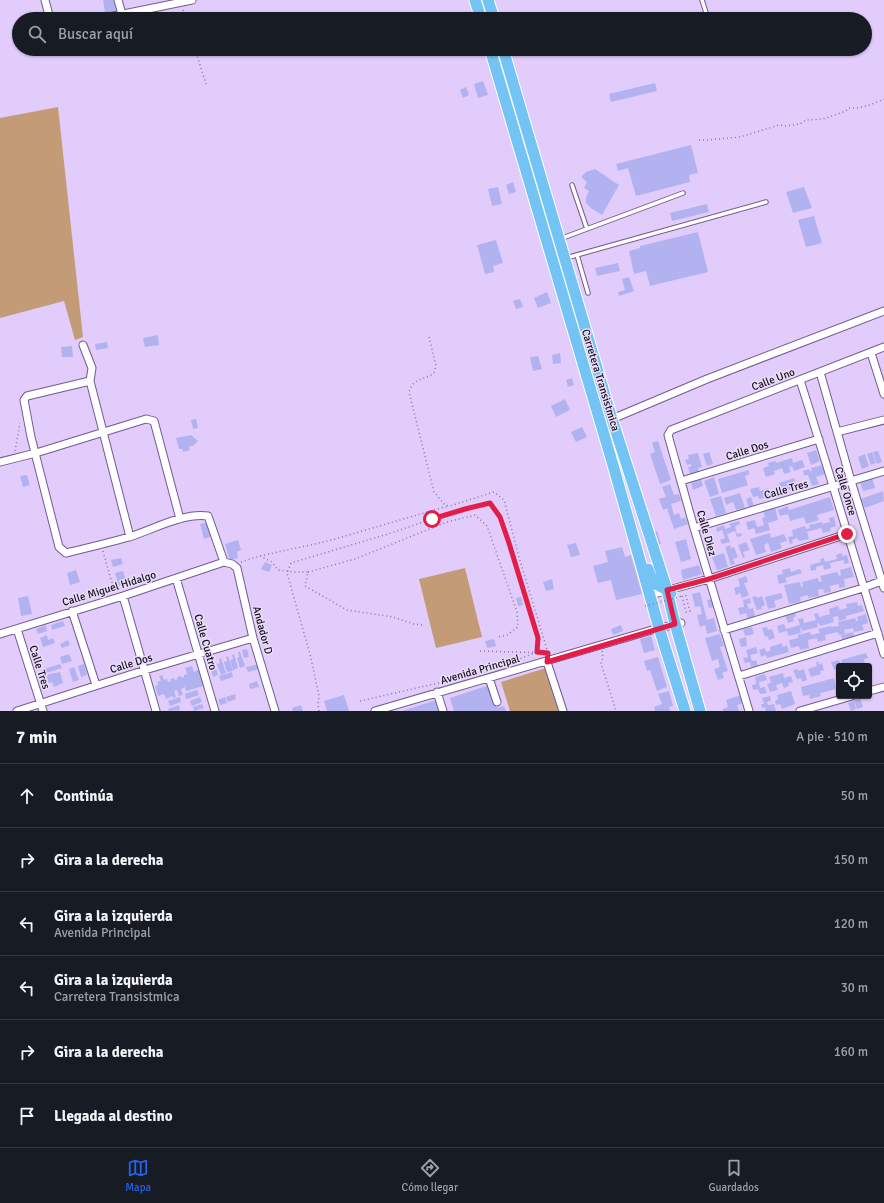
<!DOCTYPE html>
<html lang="es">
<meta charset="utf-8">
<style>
:root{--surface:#171b24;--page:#20242c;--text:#f1f3f6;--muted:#9ea1a6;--line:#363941;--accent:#2563eb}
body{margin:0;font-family:Signika,sans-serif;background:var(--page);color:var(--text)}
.controls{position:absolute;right:12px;bottom:12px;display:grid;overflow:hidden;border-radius:4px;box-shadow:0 1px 3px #0004}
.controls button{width:36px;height:36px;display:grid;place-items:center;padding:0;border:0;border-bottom:1px solid var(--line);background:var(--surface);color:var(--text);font:20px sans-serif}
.stop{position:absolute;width:12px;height:12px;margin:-9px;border:3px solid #e11d48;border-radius:50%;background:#fff}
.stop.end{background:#e11d48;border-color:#fff;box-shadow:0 1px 4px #0008}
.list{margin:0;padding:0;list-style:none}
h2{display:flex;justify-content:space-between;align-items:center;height:52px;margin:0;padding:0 16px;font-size:17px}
h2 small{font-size:13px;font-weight:400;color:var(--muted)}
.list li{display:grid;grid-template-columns:26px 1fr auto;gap:12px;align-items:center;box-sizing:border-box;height:64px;padding:0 16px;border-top:1px solid var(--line)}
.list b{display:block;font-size:15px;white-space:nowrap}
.list p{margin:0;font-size:13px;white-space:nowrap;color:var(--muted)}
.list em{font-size:13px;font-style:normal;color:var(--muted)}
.icon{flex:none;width:22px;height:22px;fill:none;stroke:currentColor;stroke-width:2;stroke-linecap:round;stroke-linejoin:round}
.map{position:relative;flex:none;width:884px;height:711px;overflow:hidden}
.search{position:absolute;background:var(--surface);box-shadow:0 1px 3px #0004;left:12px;right:12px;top:12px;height:44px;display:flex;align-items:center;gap:10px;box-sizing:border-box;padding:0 14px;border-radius:22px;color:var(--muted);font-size:15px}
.sheet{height:436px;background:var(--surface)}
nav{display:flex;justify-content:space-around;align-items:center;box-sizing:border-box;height:56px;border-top:1px solid var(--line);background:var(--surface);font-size:11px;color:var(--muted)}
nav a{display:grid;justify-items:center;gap:2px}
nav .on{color:var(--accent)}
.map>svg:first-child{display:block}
.green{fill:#c39c77}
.building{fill:#b3b2f0}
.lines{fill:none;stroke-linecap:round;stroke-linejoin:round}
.lane-casing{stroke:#735a8f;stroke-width:5.5}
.street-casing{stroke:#735a8f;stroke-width:9}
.primary-casing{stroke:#fff;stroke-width:13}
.path{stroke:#88789c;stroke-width:1.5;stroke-dasharray:1 3;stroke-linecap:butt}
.lane{stroke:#fff;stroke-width:3.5}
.street{stroke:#fff;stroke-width:7}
.primary{stroke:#74c3f5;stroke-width:11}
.path-bridge{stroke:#88789c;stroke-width:1.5;stroke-dasharray:1 3;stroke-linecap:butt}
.route{stroke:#e11d48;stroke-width:5}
.labels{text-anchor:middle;stroke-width:3;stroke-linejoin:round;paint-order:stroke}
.street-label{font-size:11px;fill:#160c20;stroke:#e9def7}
</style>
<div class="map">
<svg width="884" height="711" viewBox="0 0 884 711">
<rect width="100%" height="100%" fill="#e1ccfc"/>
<!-- green -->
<path class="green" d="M58,107L83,337L75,340L64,301L0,318V118Z
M465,568L482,637L436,648L419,579Z
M549,667L563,711H510L501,682Z"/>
<!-- building -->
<path class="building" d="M103,0H115L117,13L105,14Z
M483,81L488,95L478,98L474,84Z
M655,83L657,91L611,102L609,94Z
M466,87L469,95L463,98L460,90Z
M691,145L698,173L689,175L690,182L636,196L628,168L618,171L616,164Z
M595,169L619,185L602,215L591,208L586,203V198L589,191L584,188L587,182L581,177L586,172Z
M513,182L516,192L509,194L506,185Z
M498,187L502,204L492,206L488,189Z
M804,187L812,208L793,213L786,192Z
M707,204L709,212L672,221L670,213Z
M814,216L822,243L806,247L798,220Z
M698,232L708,272L650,286L646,271L634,274L629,251L640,248V246Z
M496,240L503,263L493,266L494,272L485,274L477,245Z
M618,263L620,271L597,276L595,268Z
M629,277L634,291L619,296L618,292L625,290L622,279Z
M547,292L551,303L538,308L534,298Z
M520,299L523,307L516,309L513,301Z
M158,335L159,345L145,347L143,338Z
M107,342L108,348L96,350L95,344Z
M72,346L73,357H62L61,347Z
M560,353L561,363L553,364L552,355Z
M538,356L542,369L533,371L530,357Z
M572,378L574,385L568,387L566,380Z
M565,399L570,410L556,417L551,406Z
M196,419L198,428L193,429L191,420Z
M582,427L587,437L576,442L571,432Z
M191,435L198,441L193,446H189L190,450L183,452L182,449H179L176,438Z
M658,441L671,480L660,484L650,454L655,452L652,443Z
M816,450L820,461L811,465L807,453Z
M878,451L882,462L877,464L873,452Z
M709,452L713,464L707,466L703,454Z
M872,452L876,463L871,465L867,454Z
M698,453L702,467L698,468L699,472L690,475L688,467L691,466V464L687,465L685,460L689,459L688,455Z
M865,454L869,466L862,469L858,457Z
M792,458L793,463L802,460L805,467L794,471L792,466L789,467L791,472L784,474L782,468L774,471L775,474L766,477L763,468L769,466L768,463L775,461L776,463Z
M822,465L825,474L816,477L819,484L812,486L808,475H804L803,471L809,469L810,471H812L811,468Z
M749,470V474L745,476L748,485L722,493L718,479Z
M27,475L30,485L23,487L20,476Z
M714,477L719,494L710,497L704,481Z
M794,478L797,487L784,492L785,495L778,497L776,491L780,489L779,483Z
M872,478L875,488L863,491L860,482Z
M701,479L703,486L693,490L691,483Z
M670,484L674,495L679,494L681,501L671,504L674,515L679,513L681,519L685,517L688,524L674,529L667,508L663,510L659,499L666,497L662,487Z
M759,487L760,491L768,488L771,496L759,499L758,496L753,497L750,489Z
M883,491L884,501L865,508L861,499Z
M740,493L745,508L736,510L733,502L726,505L724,498Z
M721,496L726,513L716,516L710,499Z
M751,497L754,506L749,508L746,499Z
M830,497L834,510L817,515L819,520L806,524L804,517L790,521L788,514L780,516L778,510L788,506L789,510Z
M775,507L778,520L768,523L770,530L756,534L754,528L748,530L746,522L755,520L757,527L764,525L762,518L765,517L763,511Z
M834,517L836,526L830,528L831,531L823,533L821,528L807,532L809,539L799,541L797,538L792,540L793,543L790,544L788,537L793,536L792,530L805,526L806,529L810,528L809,525L822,522V524L830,522L829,518Z
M739,521L740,524L735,526L737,534L741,533L742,536L737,537L735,531L727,534L730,542L722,544L720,540L725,538L722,530L717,532L716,528L724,525L725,529L731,527L729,524Z
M209,522L213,536L204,539L200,524Z
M657,531L661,544L658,545L654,532Z
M770,533L771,538L784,534L787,541L780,543L782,548L771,552L768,543L764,545L766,552L756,555L750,539Z
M686,539L691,559L681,562L675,542Z
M238,540L241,550L237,552L238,558L230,560L225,544Z
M746,542L750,550L743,552L745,557L743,558L738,545Z
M576,543L580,555L571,557L567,545Z
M730,545L731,548L734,547L738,557L733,559L735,564L731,565L725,547Z
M622,547L625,557L631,555L642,594L616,600L611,580L598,583L593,566L608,562L605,551Z
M724,553L728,567L717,570L712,557Z
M842,553V556L847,555L849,563L844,564V560L830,563L831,568L824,570L823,565L816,567V570L811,571L810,565L821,562L820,559L824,558L825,562L837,559L836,555Z
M121,558L123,564L113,567L111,560Z
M265,562L272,565L269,572L261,569Z
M699,565L702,574L683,580L681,570Z
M851,567L854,577L844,579L845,587L839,588V584L830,586L831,592L824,593L823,589L818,590L819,596L808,598V595L800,597L801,602L789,604L784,585L800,582L801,587L803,586L802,582L818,578L819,582L822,581L820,576L837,572L839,576L841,575L840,570Z
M790,568L791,572L800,569L802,573L785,578L787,582L779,584L777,575L783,574L782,570Z
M76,570L80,582L70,585L67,573Z
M123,571L127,584L119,586L115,573Z
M746,576L748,582L744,583L749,595L742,598L740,593L736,595L734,588L740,586L738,579Z
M552,579L554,589L546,591L543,582Z
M700,592L707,620L714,618L717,631L707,634L705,625L700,627L697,615L702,614L700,606L695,607L692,594Z
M781,593L783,598L774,601L776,607L768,609L765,597Z
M28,596L32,614L21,616L18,598Z
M756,596L757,598L762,596L765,605L761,607L762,609L757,610L752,597Z
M521,597L523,605L518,606L516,598Z
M750,598L751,603L747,604L749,609L753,608L755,617L748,619L746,613L740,615L738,608L744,607L743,600Z
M712,599L715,607L709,608L707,600Z
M857,602L858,606L862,605L864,611L846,616V619L839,621L838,616L833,617L834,622L820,626L819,623L817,624L818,627L802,631L801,628H800L801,633L788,636L787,631L779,633L777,626L784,624L786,629L800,625L798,619L803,618L804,623L816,620L814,614L818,613L819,617L830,614L829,609L838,606L840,610L847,608L846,604Z
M795,612L796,616L793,618L794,621L788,623L785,615Z
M866,614L868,623L862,625L864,630L854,632L853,628L844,630L845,634L839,635L838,632L825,635L826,640L818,642L817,638L808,640L809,648L800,650L799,646L791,648L789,640L798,638V635L810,632L811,635L820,633L818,629L831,626V627L839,626L838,622L855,618L856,621H858L857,617Z
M63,621L65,626L52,630L51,625Z
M46,625L47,631L38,634L36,629Z
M621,625L623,631L613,635L611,629Z
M752,627L754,634L745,636L743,629Z
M767,627L768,630L772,629L775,638L769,640L768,636L765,637L762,628Z
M853,632L855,639L843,643L841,635Z
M720,634L724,646L720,647L728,671L722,673L724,678L718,680L714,669L720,667L718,659L712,661L705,638Z
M47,635L48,640L53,638L55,643L43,647L40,638Z
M651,636L655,650L644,653L640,639Z
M746,637L747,646L741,647L739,639Z
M494,639L496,646L487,648L485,641Z
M68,640L70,645L62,648L60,644Z
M782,643L783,647L787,645L789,652L767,658L766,655L761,657L759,650L765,648L766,652L770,651V647Z
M756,647L758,653L750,655L752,661L756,660L758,666L751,667L750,662L745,663L743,658L748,657L746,650Z
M247,649L249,657L244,658L242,650Z
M238,652H240L245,666L240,668L237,658L239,657Z
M866,653L868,658L864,659L865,662L853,666H849V664L843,666L841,660Z
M69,654L72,661L62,664L60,657Z
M234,654L238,668L233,670L230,660L233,659L232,655Z
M228,656L233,671L227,672L224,662L227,661L226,657Z
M658,657L667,687L657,691L650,670L647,671L644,661Z
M221,658L226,673L221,675L217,664L220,663L219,659Z
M839,660L841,666H839V668L834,670L831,662Z
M211,661H214L218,675L213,677L210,667L213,666Z
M818,661L819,665L822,663L824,670L820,671L821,674L811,677L808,669L817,666L816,663Z
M60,664L62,668L43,674L41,670Z
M84,664L87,675L81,677L78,666Z
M259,664L260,669L248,672L246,667Z
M192,666L194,672L201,668L207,685L186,691L185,687L181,689L183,695L179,696L177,690L174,691L176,697L173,698L172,696L166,699L164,694L158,696L155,686L158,685L157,682L161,681L159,676L162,675L164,680L167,679L168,682L171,681L170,679L174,678L175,680L178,679L177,677L181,676L182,678L184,677V675L187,674L185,668Z
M74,667L79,680L73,682L69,669Z
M798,669V671L804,669L807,680L802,682L801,678L797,679L793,670Z
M60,672L63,683L54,687L52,682L49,683L46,675Z
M232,672L233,677L221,681L219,676Z
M783,673L784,678L791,676L793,682L788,683L789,686L784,688L782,683L776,685L778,690L770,692L767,684L771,683L769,677Z
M765,674L767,680L759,682L760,688L765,687L767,693L760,694L758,689L753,690L752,685L756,684L755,677Z
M834,678L836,689L820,693L821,696L810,699L809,695L803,696L801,687Z
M257,681L259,687L250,689L249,684Z
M489,685L497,708L504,706L506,711H454L450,698Z
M197,690L199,695L186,699L185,694Z
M669,691L673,706L669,707L670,711H655L654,707L662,704L658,694Z
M791,691L795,704L782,709L780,704L776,705L775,701L778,699L777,695Z
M235,694L236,699L228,702L226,697Z
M344,695L349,711H327L324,701Z
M741,695L743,703L737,705L739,711H723V709L728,707L726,700Z
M770,696L771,701L767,702L768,705L774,704L776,711H766L765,707L762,708L761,704H764L762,698Z
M180,697L181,702L170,706L168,701Z
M200,697L202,702L192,706L190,701Z
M225,697L227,703L220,705L218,700Z
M860,698L863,707L857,709L854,700Z
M436,700L440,711H402Z
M854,701L856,709L851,711L848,703Z
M202,704L204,708L194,711L193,707Z
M179,705L180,710L169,711L168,709Z
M301,705L303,711H293L292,708Z"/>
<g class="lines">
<!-- lane casing -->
<g class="lane-casing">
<path id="lane" d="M702,0L708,19
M572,185L587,229
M560,239L683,193
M577,255L588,293
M566,258L766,202"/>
</g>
<!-- street casing -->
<g class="street-casing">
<path id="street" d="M45,0L50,19
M118,0L122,14
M99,19L192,0
M83,345L92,368L90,381L130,537
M871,353L884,394
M820,372L851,481L884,588
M800,380C829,471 856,562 884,654
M90,381L27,396L24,400L31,437L59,547L66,553C87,548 108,543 129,537C152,530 184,512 208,516L224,562
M612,419L707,379L884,311
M837,432L884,420
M0,462L36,453L146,419L154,421L180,519
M681,481L819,439
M694,528L884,471
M224,562L232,564L237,568L253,638L275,711
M176,578L215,711
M650,595L709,579L847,534
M123,596L156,711
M72,611L96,685
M17,629L43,711
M724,630L863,588L884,580
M0,634L123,596L224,562
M547,662L563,711
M739,676L878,633
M489,678L497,702
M869,691L884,687
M437,692L443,711
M17,711L145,670L253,638
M375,711L652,630L681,623
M749,711L694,528L668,435L671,430L884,347
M800,711L852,696"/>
</g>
<!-- primary casing -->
<g class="primary-casing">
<path id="primary" d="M475,0L481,19
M488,0L494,19
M490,49L613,465L659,628L685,711
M503,49L612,419L667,590L674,620L700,711
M648,569C655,590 658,582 671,593"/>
</g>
<!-- path -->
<path class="path" d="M183,10L186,19
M195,49L206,84
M699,140H707L740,137L779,125L786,126L800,124L806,120L823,119L846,111L849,108C861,109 873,104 884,99
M429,337L436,366L434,373C423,381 414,377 409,392L434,492L445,505L450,506L494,492L504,500L519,557L548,653
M15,451L20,423
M103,551L111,580L116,590
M260,556L272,562L278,570L294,572H308L305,586L347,610L393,617L414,624L423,625
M241,562L260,556L328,541L448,506
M308,572L355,559L447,522L475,515L487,526L517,612L518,627L507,635L498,637
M682,596L686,612L690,611L685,593
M480,651L547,653
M602,651L603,658L601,663L616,711
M360,701L460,678
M319,711L318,704L319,696L310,654L287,573L291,563L388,534L432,519L486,503H490L500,517L509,543L538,638L537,652L509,663"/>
<!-- lane -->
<use href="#lane" class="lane"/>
<!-- street -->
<use href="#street" class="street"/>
<!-- primary -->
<use href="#primary" class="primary"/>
<!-- path-bridge -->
<path class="path-bridge" d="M645,606L682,596"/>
</g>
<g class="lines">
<!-- route -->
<path class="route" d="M432,519L465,509L490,503L500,517L509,543L538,638L537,652L548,653L547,662L675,624L667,590L709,579L847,534"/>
</g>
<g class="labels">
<!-- street labels -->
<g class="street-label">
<text transform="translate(773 379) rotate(-21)" y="4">Calle Uno</text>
<text transform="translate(601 380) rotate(73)" y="4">Carretera Transistmica</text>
<text transform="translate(747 450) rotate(-17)" y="4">Calle Dos</text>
<text transform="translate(786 489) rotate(-16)" y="4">Calle Tres</text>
<text transform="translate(846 491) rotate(73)" y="4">Calle Once</text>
<text transform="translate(707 533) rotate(74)" y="4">Calle Diez</text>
<text transform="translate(109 588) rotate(-17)" y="4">Calle Miguel Hidalgo</text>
<text transform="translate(263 630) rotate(75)" y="4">Andador D</text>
<text transform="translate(206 642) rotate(74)" y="4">Calle Cuatro</text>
<text transform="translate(131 663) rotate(-17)" y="4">Calle Dos</text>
<text transform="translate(40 667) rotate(72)" y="4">Calle Tres</text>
<text transform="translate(480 669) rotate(-16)" y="4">Avenida Principal</text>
</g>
</g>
</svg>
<div class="controls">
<button><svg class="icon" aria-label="locate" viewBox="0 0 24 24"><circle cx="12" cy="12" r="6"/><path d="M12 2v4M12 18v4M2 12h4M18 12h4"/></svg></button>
</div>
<div class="stop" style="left:432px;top:519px"></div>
<div class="stop end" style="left:847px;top:534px"></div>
<div class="search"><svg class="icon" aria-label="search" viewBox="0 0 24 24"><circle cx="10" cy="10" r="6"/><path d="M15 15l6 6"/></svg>Buscar aquí</div>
</div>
<section class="sheet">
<h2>7 min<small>A pie · 510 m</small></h2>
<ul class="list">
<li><svg class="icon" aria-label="ahead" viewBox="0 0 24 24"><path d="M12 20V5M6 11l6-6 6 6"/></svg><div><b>Continúa</b></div><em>50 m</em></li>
<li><svg class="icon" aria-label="right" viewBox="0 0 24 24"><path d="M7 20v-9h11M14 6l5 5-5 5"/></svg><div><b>Gira a la derecha</b></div><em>150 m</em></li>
<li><svg class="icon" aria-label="left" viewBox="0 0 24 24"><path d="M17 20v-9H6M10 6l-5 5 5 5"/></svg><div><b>Gira a la izquierda</b><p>Avenida Principal</p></div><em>120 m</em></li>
<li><svg class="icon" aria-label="left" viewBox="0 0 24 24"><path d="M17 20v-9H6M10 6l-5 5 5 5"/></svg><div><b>Gira a la izquierda</b><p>Carretera Transistmica</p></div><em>30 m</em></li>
<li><svg class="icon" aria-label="right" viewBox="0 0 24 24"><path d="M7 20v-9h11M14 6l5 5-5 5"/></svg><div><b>Gira a la derecha</b></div><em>160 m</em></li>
<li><svg class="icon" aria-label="arrive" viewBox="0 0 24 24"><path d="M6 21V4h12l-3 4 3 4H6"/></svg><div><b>Llegada al destino</b></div></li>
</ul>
</section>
<nav>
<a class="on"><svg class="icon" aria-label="map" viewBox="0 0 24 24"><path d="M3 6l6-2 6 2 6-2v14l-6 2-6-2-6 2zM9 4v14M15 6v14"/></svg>Mapa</a>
<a><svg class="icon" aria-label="directions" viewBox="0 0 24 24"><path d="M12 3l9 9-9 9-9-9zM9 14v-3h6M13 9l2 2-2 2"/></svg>Cómo llegar</a>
<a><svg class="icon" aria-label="saved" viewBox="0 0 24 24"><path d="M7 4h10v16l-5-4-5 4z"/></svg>Guardados</a>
</nav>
